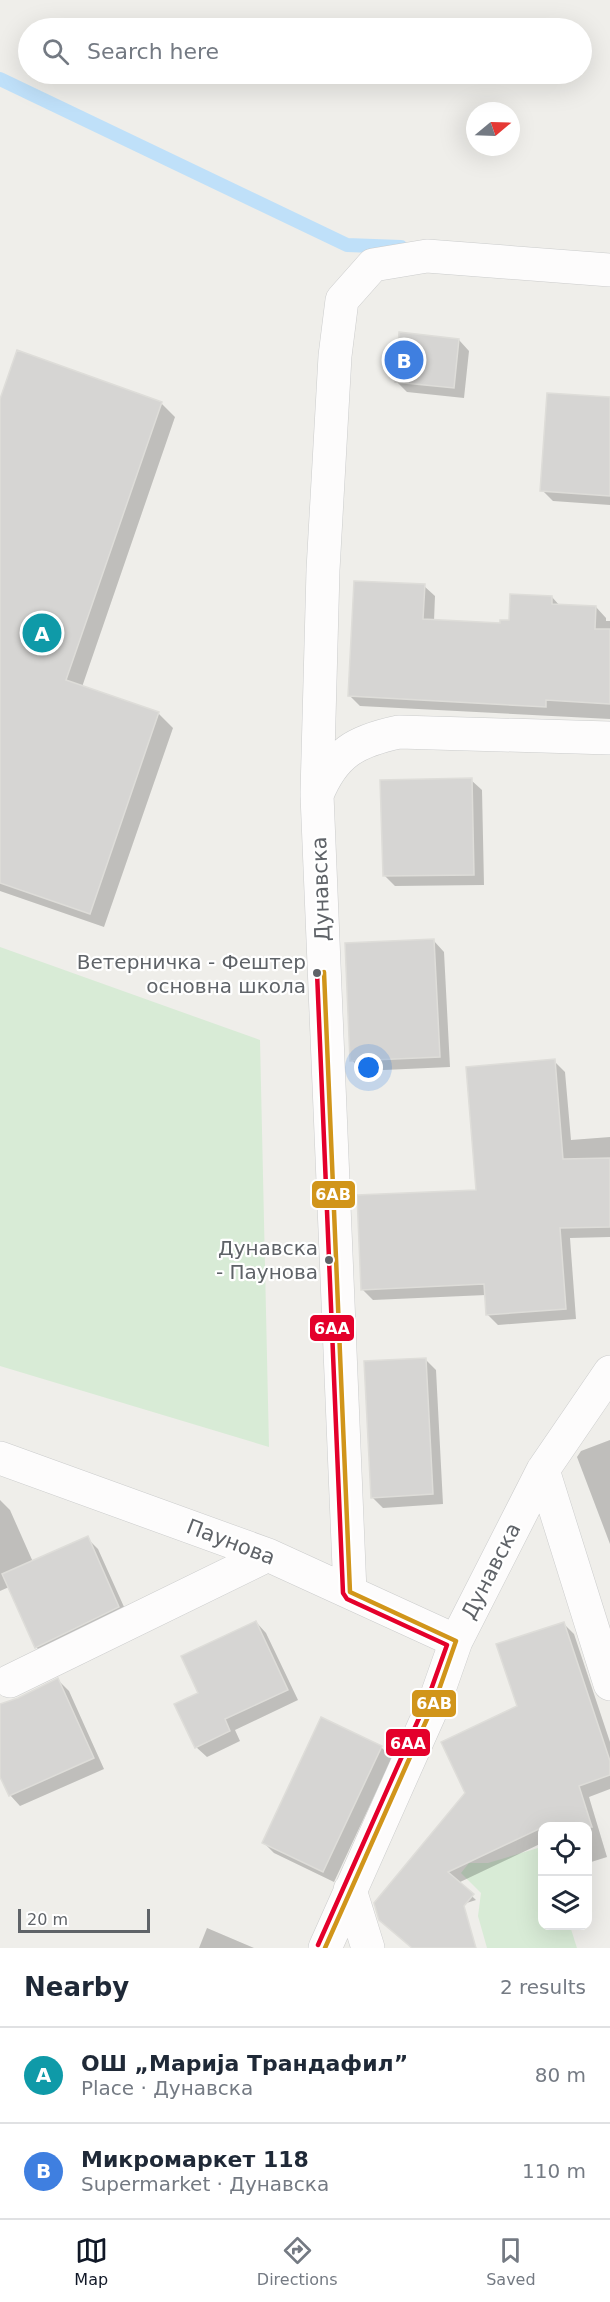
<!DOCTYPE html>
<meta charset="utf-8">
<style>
:root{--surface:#fff;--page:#f6f6f7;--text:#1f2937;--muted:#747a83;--line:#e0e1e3;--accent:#111827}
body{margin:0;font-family:"DejaVu Sans",sans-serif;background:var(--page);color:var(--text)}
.controls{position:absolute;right:18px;bottom:18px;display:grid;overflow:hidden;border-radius:12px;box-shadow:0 6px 24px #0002}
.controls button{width:54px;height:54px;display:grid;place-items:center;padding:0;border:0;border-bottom:2px solid var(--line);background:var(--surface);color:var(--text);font:30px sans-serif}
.compass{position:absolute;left:466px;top:102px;width:54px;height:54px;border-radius:50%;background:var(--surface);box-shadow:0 6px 24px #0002;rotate:71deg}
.scale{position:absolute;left:18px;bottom:15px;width:132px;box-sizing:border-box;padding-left:6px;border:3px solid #5f6368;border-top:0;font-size:16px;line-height:21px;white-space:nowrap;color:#5f6368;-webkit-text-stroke:4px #fff;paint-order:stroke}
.you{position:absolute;left:369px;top:1068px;width:21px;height:21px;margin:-15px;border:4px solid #fff;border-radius:50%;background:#1a73e8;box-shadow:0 0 0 9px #1a73e833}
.badge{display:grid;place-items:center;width:39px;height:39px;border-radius:50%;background:var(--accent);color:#fff;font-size:20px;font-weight:700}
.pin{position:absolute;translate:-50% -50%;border:3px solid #fff;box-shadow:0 2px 6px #0006}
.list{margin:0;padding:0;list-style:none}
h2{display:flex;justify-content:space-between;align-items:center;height:78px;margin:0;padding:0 24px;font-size:26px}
h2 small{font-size:20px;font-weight:400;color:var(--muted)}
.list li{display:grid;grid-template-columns:39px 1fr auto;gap:18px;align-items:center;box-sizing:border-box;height:96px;padding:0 24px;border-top:2px solid var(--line)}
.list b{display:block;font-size:22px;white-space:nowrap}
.list p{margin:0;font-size:20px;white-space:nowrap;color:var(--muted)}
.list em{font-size:20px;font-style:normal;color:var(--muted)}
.icon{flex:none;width:33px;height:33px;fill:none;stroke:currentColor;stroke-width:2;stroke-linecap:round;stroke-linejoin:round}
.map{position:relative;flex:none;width:610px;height:1948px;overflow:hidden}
.search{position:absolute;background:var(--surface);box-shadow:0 6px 24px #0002;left:18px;right:18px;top:18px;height:66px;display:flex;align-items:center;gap:15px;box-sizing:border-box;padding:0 21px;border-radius:33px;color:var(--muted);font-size:22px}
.sheet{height:270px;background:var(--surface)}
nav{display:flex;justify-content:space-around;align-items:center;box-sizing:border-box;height:84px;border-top:2px solid var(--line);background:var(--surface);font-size:16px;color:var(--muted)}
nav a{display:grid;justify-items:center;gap:3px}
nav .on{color:var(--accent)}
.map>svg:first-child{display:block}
.green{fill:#d8ebd6}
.shadow{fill:#0003}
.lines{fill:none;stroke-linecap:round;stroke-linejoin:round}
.stream{stroke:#bfe0f9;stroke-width:14}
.building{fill:#d6d5d3;stroke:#deddd9;stroke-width:1.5}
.minor-casing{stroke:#cbcccc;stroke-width:34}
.minor{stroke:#fdfcfc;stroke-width:33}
.bus-1-casing{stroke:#fff;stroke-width:9}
.bus-2-casing{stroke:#fff;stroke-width:9}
.bus-1{stroke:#d1951a;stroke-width:4.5}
.bus-2{stroke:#e4002b;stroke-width:4.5}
.bus-dot{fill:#5f6368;stroke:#fff;stroke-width:2}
.labels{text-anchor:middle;stroke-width:4.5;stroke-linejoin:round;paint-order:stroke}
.bus-label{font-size:20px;fill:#5f6368;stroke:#fff;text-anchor:end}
.street-label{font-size:21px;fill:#5f6368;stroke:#fff}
.line-badge{stroke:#fff;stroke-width:2}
.badge-label{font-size:16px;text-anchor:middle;font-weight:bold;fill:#fff}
</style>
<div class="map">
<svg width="610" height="1948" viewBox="0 0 610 1948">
<rect width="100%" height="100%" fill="#efeeea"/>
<!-- green -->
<path class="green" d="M0,947L260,1040L269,1447L0,1366Z
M538,1848L542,1849V1926H570L577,1948H487L478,1916L481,1893L461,1873L469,1863H488Z"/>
<!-- shadow -->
<path class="shadow" d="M459,340L469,351L464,398L407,392L396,381Z
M610,399V505L553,501L542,490Z
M161,403L175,417L82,687L159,714L173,728L104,927L0,891V404Z
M424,586L435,596L434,621L501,624L510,622L552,597L560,606L596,607L606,618V621H610V719L360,706L350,696Z
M471,780L482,790L484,885L395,886L384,875Z
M434,941L444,952L450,1067L362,1071L352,1060Z
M554,1061L565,1072L571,1140L610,1137V1237L570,1238L576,1319L498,1325L487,1314L486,1295L373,1300L362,1289L478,1191Z
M425,1359L436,1370L443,1504L383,1508L372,1497Z
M610,1440V1544L577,1457L581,1451Z
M0,1500L10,1510L33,1562L87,1538L98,1549L129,1618L47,1658L36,1647L9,1587L0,1591Z
M256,1622L266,1633L298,1700L235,1730L240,1741L207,1757L196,1747Z
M563,1623L574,1634L610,1742V1789L589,1797L607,1857L588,1863V1826H542V1843L458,1883L476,1900L457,1906L471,1948H412L467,1793L519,1707Z
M58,1680L69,1691L104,1769L20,1806L10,1795L0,1774V1706Z
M381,1747L392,1758L334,1882L274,1853L263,1842Z
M207,1928L254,1948H199Z"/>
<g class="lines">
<!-- stream -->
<path class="stream" d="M0,79L347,245L401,247"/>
</g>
<!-- building -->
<path class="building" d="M399,332L459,339L454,388L395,382Z
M17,350L162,402L66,680L159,712L90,914L0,883V399Z
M547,393L610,397V496L540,491Z
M354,581L425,584L423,619L500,623V620H509L510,594L552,596V604L596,606L595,629H610V704L546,700V707L348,696Z
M472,778L474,875L383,876L380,780Z
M434,939L440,1057L350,1061L345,943Z
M555,1059L563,1159L610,1158V1227L560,1228L566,1309L486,1315L484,1284L361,1290L357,1195L476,1190L466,1067Z
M426,1358L433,1494L371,1498L364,1361Z
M88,1536L119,1607L35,1648L2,1574Z
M256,1621L288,1690L225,1719L230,1731L195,1748L174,1704L198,1693L181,1656Z
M564,1622L610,1761V1775L579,1786L592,1827H543L448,1872L474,1894L464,1906L476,1948H412L379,1920L374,1903L465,1793L441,1742L517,1706L496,1644Z
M58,1678L94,1758L9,1796L0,1777V1704L18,1698Z
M321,1717L382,1746L323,1872L262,1843Z"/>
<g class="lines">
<!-- minor casing -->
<g class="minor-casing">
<path id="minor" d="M317,793L323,570L335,356L342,300L373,265L427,256L610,270
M0,1458L268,1555L456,1641
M543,1470L610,1684
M350,1592L317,795C334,753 356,741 399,732L610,738
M10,1681L268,1555
M350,1890L368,1948
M325,1948L435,1701L456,1641L543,1470L610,1372"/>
</g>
<!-- minor -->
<use href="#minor" class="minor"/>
<!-- bus-1 casing -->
<g class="bus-1-casing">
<path id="bus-1" d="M324,972L350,1592L456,1641L435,1701L325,1948"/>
</g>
<!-- bus-2 casing -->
<g class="bus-2-casing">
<path id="bus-2" d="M317,972L343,1593L347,1599L447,1645L428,1698L318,1945"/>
</g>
<!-- bus-1 -->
<use href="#bus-1" class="bus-1"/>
<!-- bus-2 -->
<use href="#bus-2" class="bus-2"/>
</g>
<!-- markers -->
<g class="bus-dot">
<circle cx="317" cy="973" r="5"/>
<circle cx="329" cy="1260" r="5"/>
</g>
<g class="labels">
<!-- bus labels -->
<g class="bus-label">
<text x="306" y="969">Ветерничка - Фештер<tspan x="306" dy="24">основна школа</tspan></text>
<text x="318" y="1255">Дунавска<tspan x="318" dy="24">- Паунова</tspan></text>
</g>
<!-- street labels -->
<g class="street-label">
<text transform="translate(321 889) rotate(-92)" y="7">Дунавска</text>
<text transform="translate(231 1542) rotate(21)" y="7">Паунова</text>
<text transform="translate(491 1571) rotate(-63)" y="7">Дунавска</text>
</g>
</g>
<g class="line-badge">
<rect x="311" y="1180" width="45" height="29" rx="6" fill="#d1951a"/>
<rect x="309" y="1314" width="46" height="28" rx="6" fill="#e4002b"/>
<rect x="411" y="1689" width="46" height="29" rx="6" fill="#d1951a"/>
<rect x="385" y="1728" width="46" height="29" rx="6" fill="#e4002b"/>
</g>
<g class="badge-label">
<text x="333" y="1200">6AB</text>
<text x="332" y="1334">6AA</text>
<text x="434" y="1709">6AB</text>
<text x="408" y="1749">6AA</text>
</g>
</svg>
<div class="controls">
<button><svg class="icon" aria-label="locate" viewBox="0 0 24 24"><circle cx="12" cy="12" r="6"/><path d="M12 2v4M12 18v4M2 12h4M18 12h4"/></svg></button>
<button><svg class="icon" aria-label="layers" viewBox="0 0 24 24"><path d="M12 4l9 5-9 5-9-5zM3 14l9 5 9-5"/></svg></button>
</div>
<svg class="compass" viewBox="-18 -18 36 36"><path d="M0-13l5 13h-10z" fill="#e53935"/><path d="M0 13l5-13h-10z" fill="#747a83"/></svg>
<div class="scale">20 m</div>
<div class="you"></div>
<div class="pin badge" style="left:42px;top:633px;background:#0f9aa8">A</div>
<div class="pin badge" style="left:404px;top:360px;background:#3f7fe0">B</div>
<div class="search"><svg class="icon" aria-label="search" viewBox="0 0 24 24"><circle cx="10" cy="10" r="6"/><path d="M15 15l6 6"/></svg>Search here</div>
</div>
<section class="sheet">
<h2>Nearby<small>2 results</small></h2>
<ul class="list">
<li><span class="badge" style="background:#0f9aa8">A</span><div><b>ОШ „Марија Трандафил”</b><p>Place · Дунавска</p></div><em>80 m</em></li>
<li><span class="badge" style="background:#3f7fe0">B</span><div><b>Микромаркет 118</b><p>Supermarket · Дунавска</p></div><em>110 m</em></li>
</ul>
</section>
<nav>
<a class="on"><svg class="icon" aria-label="map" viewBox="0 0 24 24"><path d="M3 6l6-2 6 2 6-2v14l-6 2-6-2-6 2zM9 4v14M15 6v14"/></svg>Map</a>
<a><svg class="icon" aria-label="directions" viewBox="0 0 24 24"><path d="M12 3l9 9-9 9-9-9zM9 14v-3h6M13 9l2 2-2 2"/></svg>Directions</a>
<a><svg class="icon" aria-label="saved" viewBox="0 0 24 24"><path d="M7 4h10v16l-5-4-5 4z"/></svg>Saved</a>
</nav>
